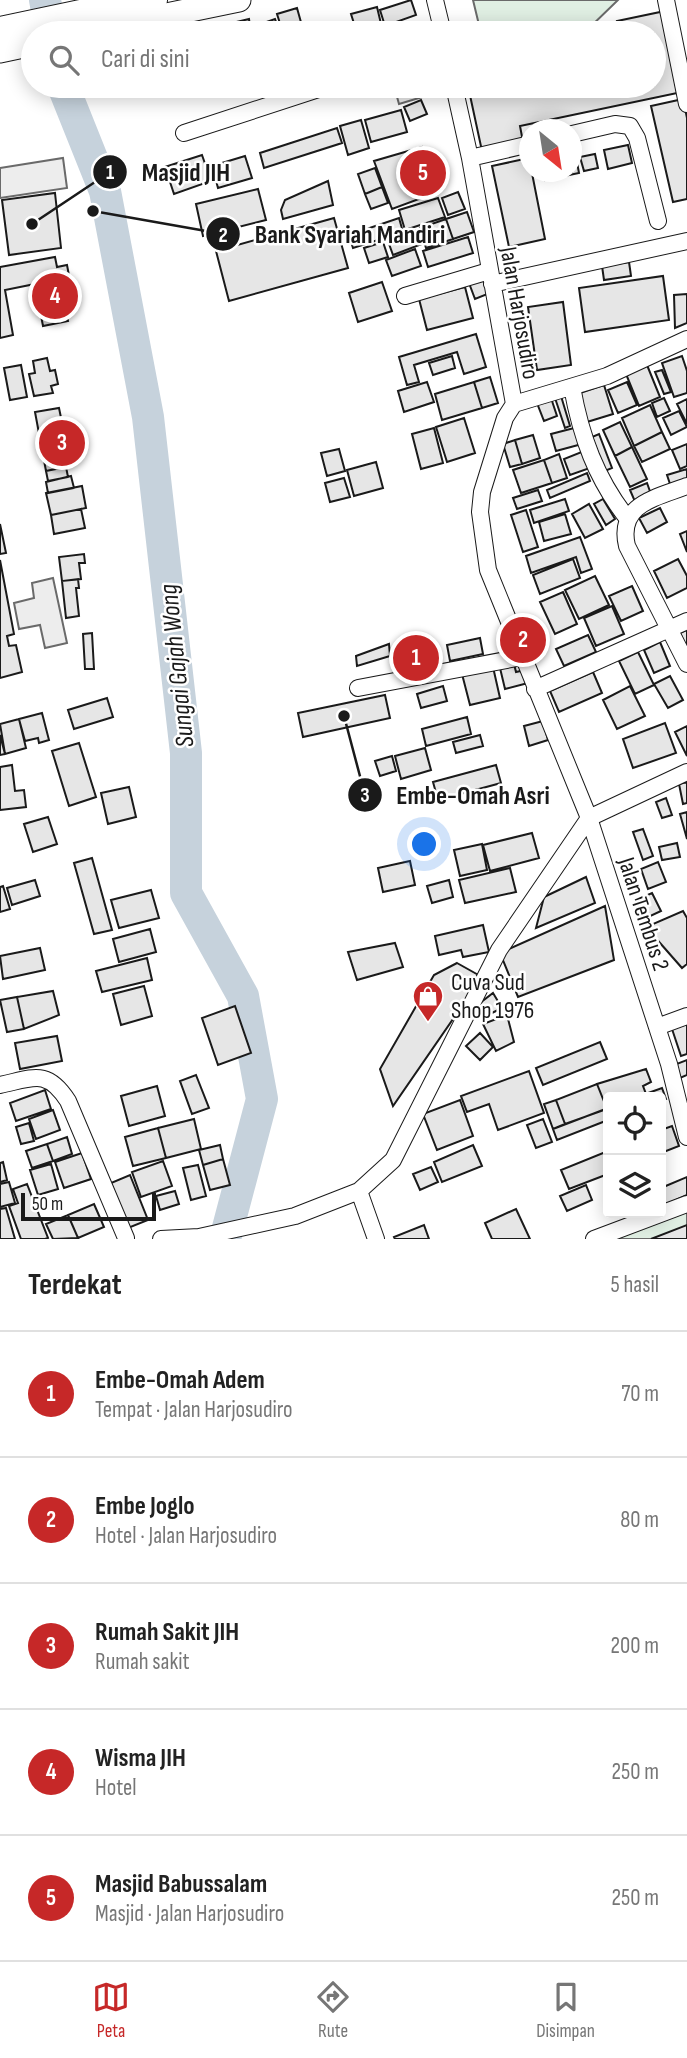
<!DOCTYPE html>
<html lang="id">
<meta charset="utf-8">
<style>
:root{--surface:#fff;--page:#f6f6f6;--text:#222;--muted:#767676;--line:#e0e0e0;--accent:#c62828}
body{margin:0;font-family:"Sofia Sans Condensed",sans-serif;background:var(--page);color:var(--text)}
.controls{position:absolute;right:21px;bottom:21px;display:grid;overflow:hidden;border-radius:7px;box-shadow:0 4px 18px #0003}
.controls button{width:63px;height:63px;display:grid;place-items:center;padding:0;border:0;border-bottom:2px solid var(--line);background:var(--surface);color:var(--text);font:35px sans-serif}
.compass{position:absolute;left:519px;top:119px;width:63px;height:63px;border-radius:50%;background:var(--surface);box-shadow:0 4px 18px #0003;rotate:150deg}
.scale{position:absolute;left:21px;bottom:18px;width:135px;box-sizing:border-box;padding-left:7px;border:4px solid #1a1a1a;border-top:0;font-size:19px;line-height:24px;white-space:nowrap;color:#1a1a1a;-webkit-text-stroke:5px #fff;paint-order:stroke}
.you{position:absolute;left:425px;top:845px;width:24px;height:24px;margin:-18px;border:5px solid #fff;border-radius:50%;background:#1a73e8;box-shadow:0 0 0 10px #1a73e833}
.badge{display:grid;place-items:center;width:46px;height:46px;border-radius:50%;background:var(--accent);color:#fff;font-size:23px;font-weight:700}
.pin{position:absolute;translate:-50% -50%;border:4px solid #fff;box-shadow:0 2px 7px #0006}
.list{margin:0;padding:0;list-style:none}
h2{display:flex;justify-content:space-between;align-items:center;height:91px;margin:0;padding:0 28px;font-size:30px}
h2 small{font-size:23px;font-weight:400;color:var(--muted)}
.list li{display:grid;grid-template-columns:46px 1fr auto;gap:21px;align-items:center;box-sizing:border-box;height:126px;padding:0 28px;border-top:2px solid var(--line)}
.list b{display:block;font-size:26px;white-space:nowrap}
.list p{margin:0;font-size:23px;white-space:nowrap;color:var(--muted)}
.list em{font-size:23px;font-style:normal;color:var(--muted)}
.icon{flex:none;width:38px;height:38px;fill:none;stroke:currentColor;stroke-width:2;stroke-linecap:round;stroke-linejoin:round}
.map{position:relative;flex:none;width:687px;height:1239px;overflow:hidden}
.search{position:absolute;background:var(--surface);box-shadow:0 4px 18px #0003;left:21px;right:21px;top:21px;height:77px;display:flex;align-items:center;gap:18px;box-sizing:border-box;padding:0 24px;border-radius:38px;color:var(--muted);font-size:26px}
.sheet{height:721px;background:var(--surface)}
nav{display:flex;justify-content:space-around;align-items:center;box-sizing:border-box;height:98px;border-top:2px solid var(--line);background:var(--surface);font-size:19px;color:var(--muted)}
nav a{display:grid;justify-items:center;gap:4px}
nav .on{color:var(--accent)}
.map>svg:first-child{display:block}
.green{fill:#e0efe3;stroke:#6a6a6a;stroke-width:2}
.parking{fill:#ededed;stroke:#6a6a6a;stroke-width:2}
.lines{fill:none;stroke-linecap:round;stroke-linejoin:round}
.river{stroke:#c6d2dc;stroke-width:32}
.building{fill:#e6e6e6;stroke:#1a1a1a;stroke-width:2}
.street-casing{stroke:#1a1a1a;stroke-width:18}
.secondary-casing{stroke:#1a1a1a;stroke-width:25}
.highway-casing{stroke:#1a1a1a;stroke-width:32}
.street{stroke:#fff;stroke-width:16}
.secondary{stroke:#fff;stroke-width:23}
.highway{stroke:#fff;stroke-width:30}
.labels{text-anchor:middle;stroke-width:5;stroke-linejoin:round;paint-order:stroke}
.street-label{font-size:24px;fill:#1a1a1a;stroke:#fff}
.poi-label{font-size:24px;fill:#1a1a1a;stroke:#fff;text-anchor:start}
.water-label{font-size:26px;font-style:italic;fill:#1a1a1a;stroke:#fff}
.leader{fill:none;stroke:#1a1a1a;stroke-width:2.5}
.callout-dot{fill:#1a1a1a;stroke:#fff;stroke-width:2.5}
.mark-label{font-size:21px;text-anchor:middle;font-weight:bold;fill:#fff}
.callout-label{font-size:26px;text-anchor:middle;font-weight:bold;fill:#1a1a1a;stroke:#fff;stroke-width:5;stroke-linejoin:round;paint-order:stroke}
</style>
<div class="map">
<svg width="687" height="1239" viewBox="0 0 687 1239">
<rect width="100%" height="100%" fill="#fff"/>
<!-- green -->
<path class="green" d="M473,0H618L584,33H488L480,29Z
M687,1212V1239H613Z"/>
<!-- parking -->
<path class="parking" d="M394,86H448L449,89L399,104Z
M63,158L67,188L0,198V168Z
M53,578L67,643L45,648L40,625L19,629L14,603L34,598L32,583Z"/>
<g class="lines">
<!-- river -->
<path class="river" d="M45,0L51,33
M63,86L105,191L148,417L186,753V893L243,996L262,1099L225,1239"/>
</g>
<!-- building -->
<path class="building" d="M411,0L416,15L385,26L380,10Z
M377,7L382,28L357,33L351,14Z
M297,8L304,33H283L277,14Z
M665,11L682,92L520,126L523,142L482,151L468,86H654V33H620L617,21Z
M249,19L250,26L230,31L228,24Z
M275,19L280,33H235Z
M683,99L687,118V199L673,202L651,106Z
M421,100L427,114L410,121L404,107Z
M401,110L407,132L371,142L365,120Z
M361,120L369,148L348,155L340,126Z
M337,128L342,143L264,168L260,153Z
M628,145L632,163L608,169L604,150Z
M422,147L438,192L392,209L374,161Z
M595,154L598,168L584,171L580,157Z
M202,155L211,181L174,194L165,167Z
M245,156L252,178L218,188L212,166Z
M576,157L579,173L545,180L544,172H572V158Z
M529,158L545,239L509,247L492,166Z
M375,168L382,187L365,194L358,174Z
M328,181L333,205L283,219L281,210L285,200Z
M382,187L388,203L371,209L365,194Z
M258,189L266,220L203,236L196,204Z
M458,192L465,209L448,215L442,198Z
M55,193L61,248L9,255L2,200Z
M438,198L445,217L405,230L399,210Z
M467,212L474,232L453,239L446,219Z
M334,218L348,268L229,301L216,251Z
M399,218L403,232L353,248L349,235Z
M446,219L453,239L426,248L420,228Z
M417,230L422,244L393,255L388,241Z
M468,237L473,253L428,267L423,251Z
M383,242L388,257L369,263L364,248Z
M415,249L421,266L392,276L386,260Z
M55,257L57,267L67,265L74,302L64,304L68,321L43,326L35,284L5,290L13,335L0,338V267Z
M629,262L631,276L604,280L602,266Z
M483,276L490,293L475,299L469,283Z
M663,276L669,320L585,332L579,288Z
M382,282L392,311L358,322L349,293Z
M465,287L473,318L427,330L419,299Z
M687,294V323L675,328L674,295Z
M563,302L571,365L537,370L528,307Z
M476,334L486,367L464,374L457,352L414,365L419,382L407,385L399,357Z
M452,356L455,368L433,375L429,363Z
M682,356L687,371V393L674,397L662,363Z
M47,358L50,371L55,370L58,384L51,386L53,393L34,396L29,374L35,373L33,361Z
M21,365L27,397L10,400L4,368Z
M647,365L660,397L639,406L626,374Z
M662,370L671,392L664,394L655,372Z
M490,377L498,403L482,408L474,382Z
M427,382L434,402L404,412L398,391Z
M474,382L482,408L442,420L435,394Z
M627,382L637,405L618,413L608,390Z
M604,385L613,414L587,422L577,394Z
M561,396L570,426L565,428L555,398Z
M551,398L557,416L544,421L537,403Z
M664,398L670,411L657,417L652,403Z
M687,399V424L677,404Z
M650,405L662,432L634,446L622,418Z
M59,408L66,442L59,444L64,467L46,471L35,412Z
M679,411L687,427L671,435L663,418Z
M464,418L475,453L447,462L436,427Z
M620,422L632,447L615,456L603,430Z
M578,427L582,444L556,451L551,434Z
M434,428L443,463L421,469L412,434Z
M662,432L670,449L642,462L634,446Z
M599,434L612,468L605,471L592,437Z
M533,435L540,458L522,464L515,440Z
M515,440L522,464L510,467L503,444Z
M687,444V466L680,469L672,450Z
M632,447L647,479L630,487L615,456Z
M339,449L345,471L327,476L321,453Z
M584,451L590,468L570,475L564,459Z
M559,454L567,478L552,483L544,460Z
M544,460L552,483L521,493L513,470Z
M376,462L383,488L354,496L347,470Z
M66,467L68,477L48,481L46,471Z
M687,469V482L671,487L667,475Z
M587,473L590,481L550,498L547,490Z
M71,476L74,488L48,493L46,482Z
M344,478L350,497L330,502L325,483Z
M647,483L652,497L636,504L630,490Z
M82,486L86,508L51,515L46,493Z
M538,490L542,501L517,509L513,498Z
M565,499L569,511L534,523L530,510Z
M603,499L615,519L606,525L594,504Z
M589,504L603,529L585,538L572,514Z
M660,508L667,522L647,533L639,518Z
M81,509L85,528L54,534L51,515Z
M526,510L538,547L523,552L511,515Z
M565,514L571,534L544,541L539,522Z
M0,524L6,553L0,554Z
M687,531V552L680,534Z
M580,537L592,569L581,573L576,557L531,573L526,556Z
M84,554L85,563H79L81,579L62,581L59,557Z
M573,559L580,578L540,594L533,575Z
M678,559L687,576V588L667,598L654,571Z
M0,560L14,634L7,636L9,646L16,645L22,672L0,678Z
M595,576L609,605L579,619L565,590Z
M78,579L79,588H76L79,616L66,618L62,581Z
M632,586L643,611L621,621L609,596Z
M563,592L577,624L555,634L540,602Z
M612,606L624,634L596,646L584,618Z
M687,630V649L680,633Z
M92,633L94,669H85L83,634Z
M588,635L596,652L564,666L556,649Z
M480,638L483,654L450,661L447,645Z
M660,642L670,666L654,673L644,650Z
M389,644L390,656L357,666L356,656Z
M435,645L439,662L397,671L393,654Z
M638,652L654,685L635,694L619,661Z
M514,664L516,672L525,670L528,683L505,689L500,668Z
M493,667L500,698L470,705L462,674Z
M593,672L602,693L559,712L550,691Z
M670,676L683,700L668,708L654,684Z
M443,686L447,701L421,708L417,694Z
M630,686L645,716L617,729L603,700Z
M385,695L390,718L303,737L298,713Z
M107,698L113,717L74,729L68,710Z
M42,713L49,740L39,743L38,738L25,741L19,719Z
M467,717L471,734L426,746L422,729Z
M19,719L26,748L5,754L0,724Z
M543,721L548,740L529,746L524,726Z
M665,723L676,753L633,768L623,739Z
M687,726V756L675,732Z
M0,735L5,754L0,755Z
M480,735L483,746L456,753L453,742Z
M79,743L96,797L69,806L52,751Z
M425,748L431,770L401,779L395,756Z
M392,756L396,771L380,776L375,761Z
M12,765L15,791L24,790L26,807L0,810V767Z
M496,765L501,783L438,800L433,782Z
M687,782V803L683,804L679,784Z
M129,787L136,817L108,824L101,793Z
M666,798L672,815L662,818L656,802Z
M687,812V839L680,814Z
M48,817L57,844L33,852L24,824Z
M643,829L653,856L643,860L633,832Z
M532,833L539,858L490,871L483,845Z
M677,843L680,857L662,860L659,847Z
M482,844L487,870L460,876L454,850Z
M92,858L112,930L94,934L74,863Z
M410,861L415,885L383,892L378,868Z
M658,862L666,882L648,889L641,869Z
M510,868L516,892L465,903L459,880Z
M586,877L595,903L536,928L544,897Z
M35,880L40,896L12,905L7,888Z
M449,880L453,897L432,903L427,886Z
M3,886L10,909L0,912V887Z
M151,890L159,918L119,928L111,900Z
M652,893L661,911L644,919L636,900Z
M605,906L614,960L518,997L500,953Z
M683,911L687,918V964L682,968L646,927Z
M483,925L489,952L463,957L461,950L439,955L435,936Z
M150,929L156,952L119,962L113,939Z
M395,943L403,967L357,980L348,952Z
M40,948L45,970L3,979L0,956Z
M147,958L152,980L102,992L96,971Z
M457,963L482,977L393,1106L380,1069L434,975Z
M144,986L152,1016L121,1025L113,994Z
M53,991L59,1015L24,1029L17,997Z
M493,993L502,1008L484,1017L480,1003Z
M17,997L24,1029L7,1032L0,1000Z
M235,1006L251,1053L218,1065L202,1018Z
M507,1015L514,1042L496,1051L483,1024Z
M687,1024V1054L681,1056L672,1029Z
M480,1033L493,1047L480,1060L466,1046Z
M57,1036L62,1061L20,1069L15,1043Z
M600,1042L607,1059L543,1085L536,1068Z
M687,1060V1075L680,1078L674,1065Z
M646,1069L651,1082L643,1086L646,1094L637,1097H608L607,1109L597,1084Z
M529,1071L544,1113L498,1130L489,1104L467,1112L461,1096Z
M196,1075L209,1108L192,1114L180,1081Z
M597,1084L607,1109L565,1124L556,1100Z
M157,1086L165,1116L129,1126L121,1096Z
M662,1088L666,1099L661,1101V1097H637Z
M45,1090L51,1109L16,1121L10,1103Z
M460,1100L473,1136L437,1150L423,1114Z
M556,1100L565,1124L553,1129L544,1104Z
M608,1108V1120L557,1140L553,1129Z
M53,1110L60,1130L36,1139L29,1119Z
M194,1119L201,1149L166,1158L158,1128Z
M543,1119L552,1142L536,1148L527,1125Z
M29,1123L34,1141L21,1144L16,1127Z
M672,1126L679,1146L661,1153V1130Z
M158,1128L166,1158L133,1166L125,1137Z
M67,1137L72,1154L53,1161L47,1144Z
M47,1144L53,1161L32,1168L26,1151Z
M220,1145L223,1159L203,1165L199,1150Z
M473,1145L482,1166L442,1182L434,1162Z
M608,1151V1174L569,1189L561,1170Z
M82,1153L91,1179L64,1188L55,1162Z
M223,1159L230,1185L210,1190L203,1165Z
M163,1161L172,1186L141,1197L132,1172Z
M3,1162L7,1180L0,1182V1163Z
M51,1164L58,1189L38,1195L30,1170Z
M198,1165L206,1196L191,1200L183,1168Z
M431,1167L438,1182L420,1190L413,1174Z
M130,1175L148,1220L128,1228L111,1183Z
M687,1177V1195L663,1206L661,1188Z
M9,1182L15,1203L0,1207V1184Z
M27,1184L48,1238L45,1239H21L9,1206L18,1203L13,1189Z
M586,1185L592,1200L567,1211L560,1196Z
M175,1191L179,1204L160,1210L156,1196Z
M94,1204L104,1227L78,1238L68,1215Z
M6,1208L15,1239H0V1209Z
M516,1209L530,1239H492L485,1223Z
M68,1215L78,1238L53,1239L46,1224Z
M424,1225L429,1239H395L394,1237Z
M687,1225V1239H651Z"/>
<g class="lines">
<!-- street casing -->
<g class="street-casing">
<path id="street" d="M435,0L443,33
M666,0L687,104
M454,86L470,158L514,404L505,418L482,492L480,512L488,570L589,818L669,1064L687,1137
M184,133L328,86
M572,134L615,124L630,126L637,138L658,221
M470,158L530,144
M492,284L687,241
M405,296L489,271
M572,387C581,437 596,478 627,518
M514,404L607,376L687,339
M687,486C656,498 617,504 627,546L687,664
M358,688L522,657
M535,689L687,621
M589,818L687,772
M657,1027L687,1016
M0,1085C33,1078 47,1068 68,1101L126,1238
M359,1191L376,1239
M161,1239L199,1237L295,1216L359,1191L393,1160L499,950L589,818
M594,1239L687,1204"/>
</g>
<!-- secondary casing -->
<g class="secondary-casing">
<path id="secondary" d="M79,33L239,0
M0,51L33,44"/>
</g>
<!-- highway casing -->
<g class="highway-casing">
<path id="highway" d="M0,32L152,0"/>
</g>
<!-- street -->
<use href="#street" class="street"/>
<!-- secondary -->
<use href="#secondary" class="secondary"/>
<!-- highway -->
<use href="#highway" class="highway"/>
</g>
<!-- icons -->
<defs>
<g id="shop-pin" transform="scale(1.575)"><path d="M0 17L-7.5 6A9.5 9.5 0 1 1 7.5 6Z" fill="#c62828" stroke="#fff"/><path d="M-5-2.5h2.3a2.7 3.5 0 0 1 5.4 0H5L5.5 6h-11ZM-1.5-2.5h3a1.5 2.3 0 0 0-3 0Z" fill="#fff"/></g>
</defs>
<g fill-rule="evenodd">
<use href="#shop-pin" x="428" y="996"/>
</g>
<g class="labels">
<!-- street labels -->
<g class="street-label">
<text transform="translate(520 313) rotate(80)" y="8">Jalan Harjosudiro</text>
<text transform="translate(644 914) rotate(72)" y="8">Jalan Tembus 2</text>
</g>
<!-- poi labels -->
<g class="poi-label">
<text x="451" y="990">Cuva Sud<tspan x="451" dy="28">Shop 1976</tspan></text>
</g>
<!-- water labels -->
<g class="water-label">
<text transform="translate(176 666) rotate(-96)" y="9">Sungai Gajah Wong</text>
</g>
</g>
<!-- callouts -->
<path class="leader" d="M32 224L110 172M93 211L223 234M344 716L365 795"/>
<g class="callout-dot">
<circle cx="32" cy="224" r="7"/>
<circle cx="93" cy="211" r="7"/>
<circle cx="344" cy="716" r="7"/>
<circle cx="110" cy="172" r="18"/>
<circle cx="223" cy="234" r="18"/>
<circle cx="365" cy="795" r="18"/>
</g>
<g class="mark-label">
<text x="110" y="179">1</text>
<text x="223" y="242">2</text>
<text x="365" y="802">3</text>
</g>
<g class="callout-label">
<text x="186" y="181">Masjid JIH</text>
<text x="350" y="243">Bank Syariah Mandiri</text>
<text x="473" y="804">Embe-Omah Asri</text>
</g>
</svg>
<div class="controls">
<button><svg class="icon" aria-label="locate" viewBox="0 0 24 24"><circle cx="12" cy="12" r="6"/><path d="M12 2v4M12 18v4M2 12h4M18 12h4"/></svg></button>
<button><svg class="icon" aria-label="layers" viewBox="0 0 24 24"><path d="M12 4l9 5-9 5-9-5zM3 14l9 5 9-5"/></svg></button>
</div>
<svg class="compass" viewBox="-18 -18 36 36"><path d="M0-13l5 13h-10z" fill="#e53935"/><path d="M0 13l5-13h-10z" fill="#767676"/></svg>
<div class="scale">50 m</div>
<div class="you"></div>
<div class="pin badge" style="left:416px;top:658px">1</div>
<div class="pin badge" style="left:523px;top:640px">2</div>
<div class="pin badge" style="left:62px;top:443px">3</div>
<div class="pin badge" style="left:55px;top:296px">4</div>
<div class="pin badge" style="left:423px;top:173px">5</div>
<div class="search"><svg class="icon" aria-label="search" viewBox="0 0 24 24"><circle cx="10" cy="10" r="6"/><path d="M15 15l6 6"/></svg>Cari di sini</div>
</div>
<section class="sheet">
<h2>Terdekat<small>5 hasil</small></h2>
<ul class="list">
<li><span class="badge">1</span><div><b>Embe-Omah Adem</b><p>Tempat · Jalan Harjosudiro</p></div><em>70 m</em></li>
<li><span class="badge">2</span><div><b>Embe Joglo</b><p>Hotel · Jalan Harjosudiro</p></div><em>80 m</em></li>
<li><span class="badge">3</span><div><b>Rumah Sakit JIH</b><p>Rumah sakit</p></div><em>200 m</em></li>
<li><span class="badge">4</span><div><b>Wisma JIH</b><p>Hotel</p></div><em>250 m</em></li>
<li><span class="badge">5</span><div><b>Masjid Babussalam</b><p>Masjid · Jalan Harjosudiro</p></div><em>250 m</em></li>
</ul>
</section>
<nav>
<a class="on"><svg class="icon" aria-label="map" viewBox="0 0 24 24"><path d="M3 6l6-2 6 2 6-2v14l-6 2-6-2-6 2zM9 4v14M15 6v14"/></svg>Peta</a>
<a><svg class="icon" aria-label="directions" viewBox="0 0 24 24"><path d="M12 3l9 9-9 9-9-9zM9 14v-3h6M13 9l2 2-2 2"/></svg>Rute</a>
<a><svg class="icon" aria-label="saved" viewBox="0 0 24 24"><path d="M7 4h10v16l-5-4-5 4z"/></svg>Disimpan</a>
</nav>
